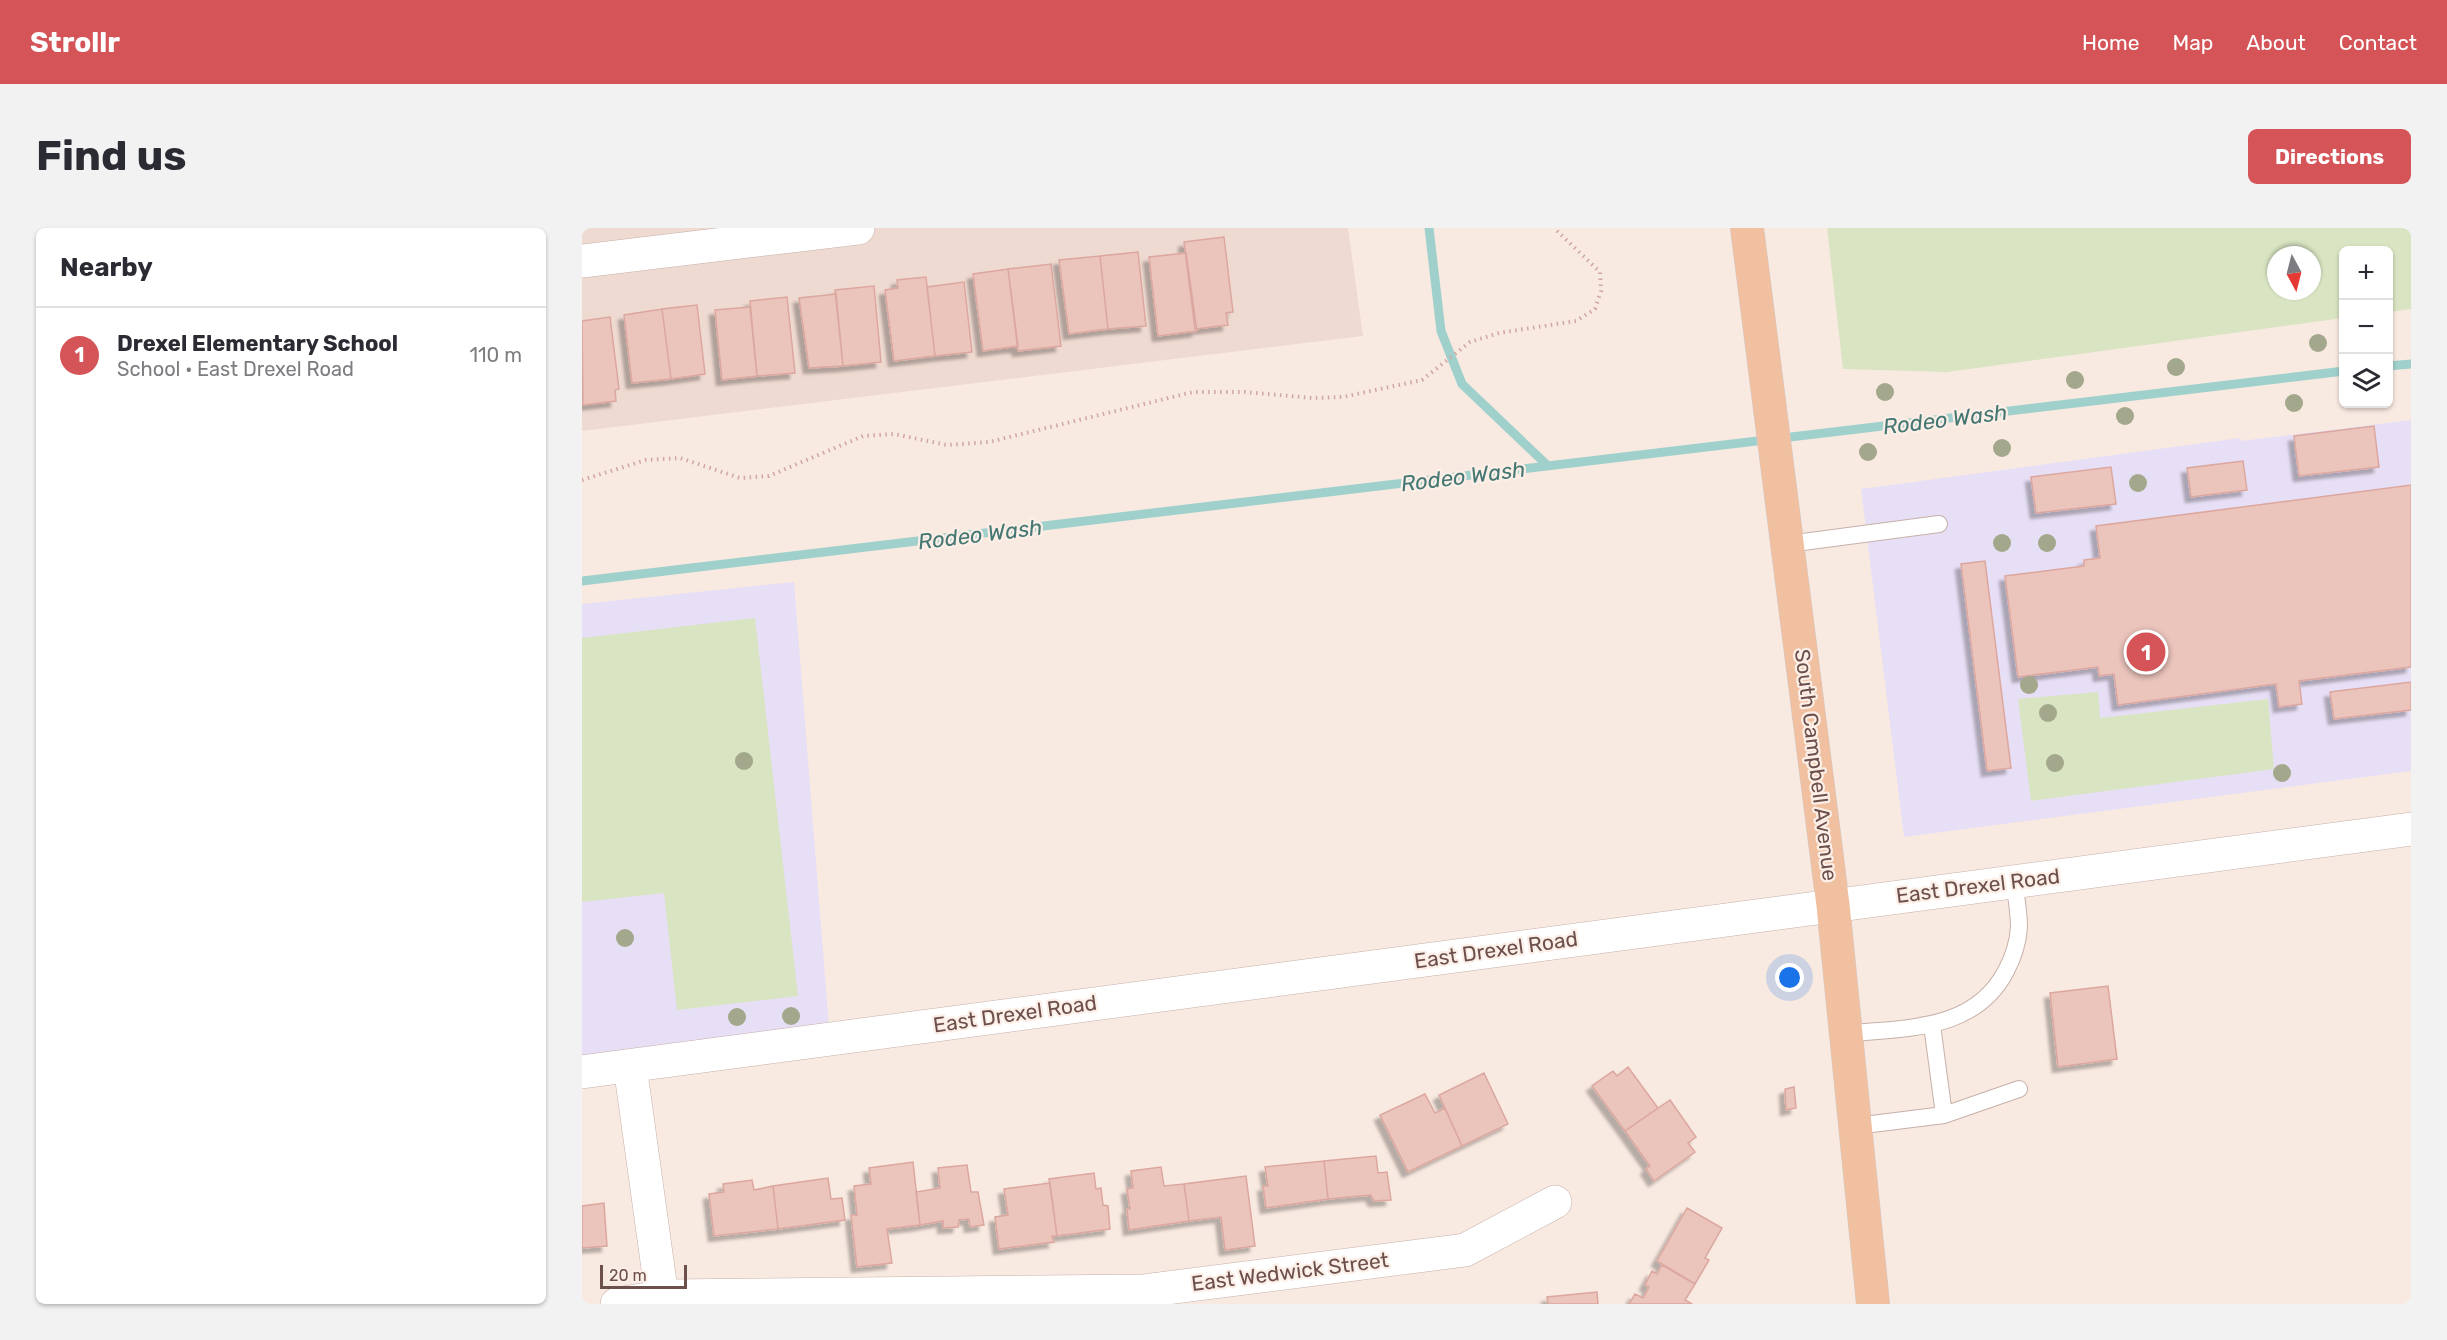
<!DOCTYPE html>
<meta charset="utf-8">
<style>
:root{--surface:#fff;--page:#f2f2f3;--text:#2b2b33;--muted:#7c7c81;--line:#e1e1e2;--accent:#d55457}
body{margin:0;font-family:Rubik,sans-serif;background:var(--page);color:var(--text)}
.controls{position:absolute;right:18px;top:18px;display:grid;overflow:hidden;border-radius:9px;box-shadow:0 2px 4px #0004}
.controls button{width:54px;height:54px;display:grid;place-items:center;padding:0;border:0;border-bottom:2px solid var(--line);background:var(--surface);color:var(--text);font:30px sans-serif}
.compass{position:absolute;left:1685px;top:18px;width:54px;height:54px;border-radius:50%;background:var(--surface);box-shadow:0 2px 4px #0004;rotate:173deg}
.scale{position:absolute;left:18px;bottom:15px;width:87px;box-sizing:border-box;padding-left:6px;border:3px solid #6d4f4b;border-top:0;font-size:16px;line-height:21px;white-space:nowrap;color:#6d4f4b;-webkit-text-stroke:4px #fcefe7;paint-order:stroke}
.you{position:absolute;left:1208px;top:750px;width:21px;height:21px;margin:-15px;border:4px solid #fff;border-radius:50%;background:#1a73e8;box-shadow:0 0 0 9px #1a73e833}
.badge{display:grid;place-items:center;width:39px;height:39px;border-radius:50%;background:var(--accent);color:#fff;font-size:20px;font-weight:700}
.pin{position:absolute;translate:-50% -50%;border:3px solid #fff;box-shadow:0 2px 6px #0006}
.list{margin:0;padding:0;list-style:none}
h2{display:flex;justify-content:space-between;align-items:center;height:78px;margin:0;padding:0 24px;font-size:26px}
h2 small{font-size:20px;font-weight:400;color:var(--muted)}
.list li{display:grid;grid-template-columns:39px 1fr auto;gap:18px;align-items:center;box-sizing:border-box;height:96px;padding:0 24px;border-top:2px solid var(--line)}
.list b{display:block;font-size:22px;white-space:nowrap}
.list p{margin:0;font-size:20px;white-space:nowrap;color:var(--muted)}
.list em{font-size:20px;font-style:normal;color:var(--muted)}
.icon{flex:none;width:33px;height:33px;fill:none;stroke:currentColor;stroke-width:2;stroke-linecap:round;stroke-linejoin:round}
.map{position:relative;flex:none;width:1829px;height:1076px;overflow:hidden;border-radius:9px}
header{display:flex;align-items:center;gap:36px;box-sizing:border-box;height:84px;padding:0 30px;background:var(--accent);color:#fff}
header strong{font-size:28px}
nav{display:flex;gap:33px;margin-inline-start:auto;font-size:21px}
.intro{display:flex;align-items:center;justify-content:space-between;box-sizing:border-box;height:144px;padding:0 36px}
h1{margin:0;font-size:42px}
.button{padding:15px 27px;border-radius:9px;background:var(--accent);color:#fff;font-size:21px;font-weight:700}
main{display:flex;gap:36px;padding:0 36px}
aside{flex:1;background:var(--surface);border-radius:9px;box-shadow:0 2px 4px #0004}
.map>svg:first-child{display:block}
.residential{fill:#efdad1}
.education{fill:#e7dff5}
.green{fill:#d8e4c2;fill-rule:evenodd}
.lines{fill:none;stroke-linecap:round;stroke-linejoin:round}
.stream{stroke:#a0d0cc;stroke-width:9}
.building{fill:#ebc4bc;stroke:#dba79f;stroke-width:1.5;filter:url(#shadow)}
.service-casing{stroke:#c7b0aa;stroke-width:18}
.minor-casing{stroke:#c7b0aa;stroke-width:34}
.tertiary-casing{stroke:#c7b0aa;stroke-width:34}
.primary-casing{stroke:#d3cac9;stroke-width:34}
.path{stroke:#cfa7a0;stroke-width:4;stroke-dasharray:1.5 4.5;stroke-linecap:butt}
.service{stroke:#fff;stroke-width:16}
.minor{stroke:#fff;stroke-width:33}
.tertiary{stroke:#fff;stroke-width:33}
.primary{stroke:#f0c0a1;stroke-width:33}
.tree{fill:#a3a78b}
.labels{text-anchor:middle;stroke-width:4.5;stroke-linejoin:round;paint-order:stroke}
.street-label{font-size:21px;fill:#6d4f4b;stroke:#fcefe7}
.water-label{font-size:22px;font-style:italic;fill:#457773;stroke:#fcefe7}
</style>
<header>
<strong>Strollr</strong>
<nav><a>Home</a><a>Map</a><a>About</a><a>Contact</a></nav>
</header>
<div class="intro"><h1>Find us</h1><a class="button">Directions</a></div>
<main>
<aside>
<h2>Nearby<small></small></h2>
<ul class="list">
<li><span class="badge">1</span><div><b>Drexel Elementary School</b><p>School · East Drexel Road</p></div><em>110 m</em></li>
</ul>
</aside>
<div class="map">
<svg width="1829" height="1076" viewBox="0 0 1829 1076">
<defs>
<filter id="shadow"><feDropShadow dx="-5.5" dy="5.5" stdDeviation="1.5" flood-color="#0004"/></filter>
</defs>
<rect width="100%" height="100%" fill="#f9eae1"/>
<!-- residential -->
<path class="residential" d="M0,0H766L781,108L0,203Z"/>
<!-- education -->
<path class="education" d="M1829,192V543L1322,609L1279,261L1658,210L1659,213Z
M212,354L247,799L0,830V376Z"/>
<!-- green -->
<path class="green" d="M1245,0H1829V81L1807,84L1806,22H1762L1761,90L1365,144L1261,141ZM1694,27H1730V63H1694Z
M173,390L216,768L95,782L82,665L0,674V410Z
M1516,464L1518,490L1686,471L1692,541L1449,573L1436,471Z"/>
<g class="lines">
<!-- stream -->
<path class="stream" d="M847,0L859,103L880,156L966,238
M1806,138L1829,136
M0,353L1762,143"/>
</g>
<!-- building -->
<path class="building" d="M642,9L651,84L644,85L646,97L613,101L602,14Z
M556,24L564,98L526,101L518,28Z
M604,25L615,103L576,108L567,29Z
M518,28L526,101L487,106L477,32Z
M469,36L479,118L436,123L426,41Z
M426,41L436,118L401,123L391,46Z
M344,49L353,128L312,133L303,62L316,60L315,52Z
M382,54L390,124L353,128L345,59Z
M292,58L299,134L261,138L253,62Z
M254,66L261,138L227,140L217,70Z
M205,69L213,145L175,148L168,73Z
M115,77L123,146L89,151L80,81Z
M168,79L175,148L140,152L133,82Z
M80,81L89,151L50,155L42,87Z
M28,89L37,161L33,162L34,173L1,177L0,93Z
M1792,198L1797,239L1717,248L1712,208Z
M1661,233L1665,262L1609,269L1605,240Z
M1529,239L1534,276L1454,285L1449,249Z
M1829,257V439L1717,453L1720,476L1697,479L1694,456L1536,477L1532,446L1517,448L1516,439L1436,449L1423,348L1502,338V332L1518,330L1514,298Z
M1403,333L1429,540L1405,543L1379,336Z
M1829,454V482L1752,491L1748,464Z
M1526,758L1535,831L1476,839L1468,765Z
M1046,839L1076,880L1043,903L1010,858L1031,843L1035,848Z
M902,845L926,896L880,918L857,867Z
M1212,859L1214,880L1204,882L1203,861Z
M843,866L853,885L863,880L880,918L826,944L798,887Z
M1088,872L1114,909L1106,915L1113,924L1072,953L1064,941L1068,938L1043,903Z
M794,928L796,945L805,944L809,972L792,973L789,967L746,971L742,933Z
M742,933L746,971L684,980L681,958H686L683,939Z
M331,934L338,997L305,1001L310,1035L275,1039L269,987H275L272,958L289,956L287,940Z
M385,937L389,964H396L402,997L388,999L387,991L377,992L376,999L361,1000V993L338,997L334,964L358,960L356,940Z
M579,939L582,958L602,956L607,993L547,1002L545,981H548L545,961L551,960L549,943Z
M512,945L514,961L519,960L521,977L526,978L528,1001L475,1008L467,951Z
M664,948L673,1018L643,1022L639,989L607,993L602,956Z
M246,950L249,971L260,970L263,992L196,1001L191,958Z
M170,952L172,962L191,958L196,1001L132,1008L127,966L142,964L141,956Z
M468,955L475,1008H470L472,1014L417,1021L413,989L426,987L422,961Z
M22,975L25,1018L0,1020V978Z
M1105,980L1140,1000L1123,1030L1127,1032L1113,1056L1075,1033Z
M1080,1037L1113,1056L1103,1072L1110,1076H1047L1053,1066L1061,1070L1067,1059L1063,1057L1070,1043L1075,1046Z
M1015,1064L1016,1076H966L965,1069Z"/>
<g class="lines">
<!-- service casing -->
<g class="service-casing">
<path id="service" d="M1206,316L1357,296
M1264,806C1324,799 1392,804 1424,743C1431,730 1436,714 1437,699C1437,684 1434,668 1432,653
M1362,887L1437,861
M1274,898L1362,887L1350,797"/>
</g>
<!-- minor casing -->
<g class="minor-casing">
<path id="minor" d="M0,33L276,0
M48,838L80,1069
M35,1076L85,1068L561,1063L883,1022L973,974"/>
</g>
<!-- tertiary casing -->
<g class="tertiary-casing">
<path id="tertiary" d="M0,844L1829,601"/>
</g>
<!-- primary casing -->
<g class="primary-casing">
<path id="primary" d="M1165,0L1251,677L1291,1076"/>
</g>
<!-- path -->
<path class="path" d="M0,252L64,232L98,230L158,250L187,248L281,208L312,206L365,217L407,214L611,164H663L730,170L761,169L840,152L888,114L917,105L994,93L1013,81L1019,63L1018,44L972,0"/>
<!-- service -->
<use href="#service" class="service"/>
<!-- minor -->
<use href="#minor" class="minor"/>
<!-- tertiary -->
<use href="#tertiary" class="tertiary"/>
<!-- primary -->
<use href="#primary" class="primary"/>
</g>
<!-- trees -->
<g class="tree">
<circle cx="1736" cy="115" r="9"/>
<circle cx="1594" cy="139" r="9"/>
<circle cx="1493" cy="152" r="9"/>
<circle cx="1303" cy="164" r="9"/>
<circle cx="1712" cy="175" r="9"/>
<circle cx="1543" cy="188" r="9"/>
<circle cx="1420" cy="220" r="9"/>
<circle cx="1286" cy="224" r="9"/>
<circle cx="1556" cy="255" r="9"/>
<circle cx="1420" cy="315" r="9"/>
<circle cx="1465" cy="315" r="9"/>
<circle cx="1447" cy="457" r="9"/>
<circle cx="1466" cy="485" r="9"/>
<circle cx="162" cy="533" r="9"/>
<circle cx="1473" cy="535" r="9"/>
<circle cx="1700" cy="545" r="9"/>
<circle cx="43" cy="710" r="9"/>
<circle cx="209" cy="788" r="9"/>
<circle cx="155" cy="789" r="9"/>
</g>
<g class="labels">
<!-- street labels -->
<g class="street-label">
<text transform="translate(1234 537) rotate(83)" y="7">South Campbell Avenue</text>
<text transform="translate(1396 658) rotate(-7)" y="7">East Drexel Road</text>
<text transform="translate(914 722) rotate(-8)" y="7">East Drexel Road</text>
<text transform="translate(433 786) rotate(-8)" y="7">East Drexel Road</text>
<text transform="translate(708 1044) rotate(-7)" y="7">East Wedwick Street</text>
</g>
<!-- water labels -->
<g class="water-label">
<text transform="translate(1363 191) rotate(-7)" y="8">Rodeo Wash</text>
<text transform="translate(881 248) rotate(-7)" y="8">Rodeo Wash</text>
<text transform="translate(398 306) rotate(-7)" y="8">Rodeo Wash</text>
</g>
</g>
</svg>
<div class="controls">
<button>+</button>
<button>−</button>
<button><svg class="icon" aria-label="layers" viewBox="0 0 24 24"><path d="M12 4l9 5-9 5-9-5zM3 14l9 5 9-5"/></svg></button>
</div>
<svg class="compass" viewBox="-18 -18 36 36"><path d="M0-13l5 13h-10z" fill="#e53935"/><path d="M0 13l5-13h-10z" fill="#7c7c81"/></svg>
<div class="scale">20 m</div>
<div class="you"></div>
<div class="pin badge" style="left:1564px;top:424px">1</div>
</div>
</main>
